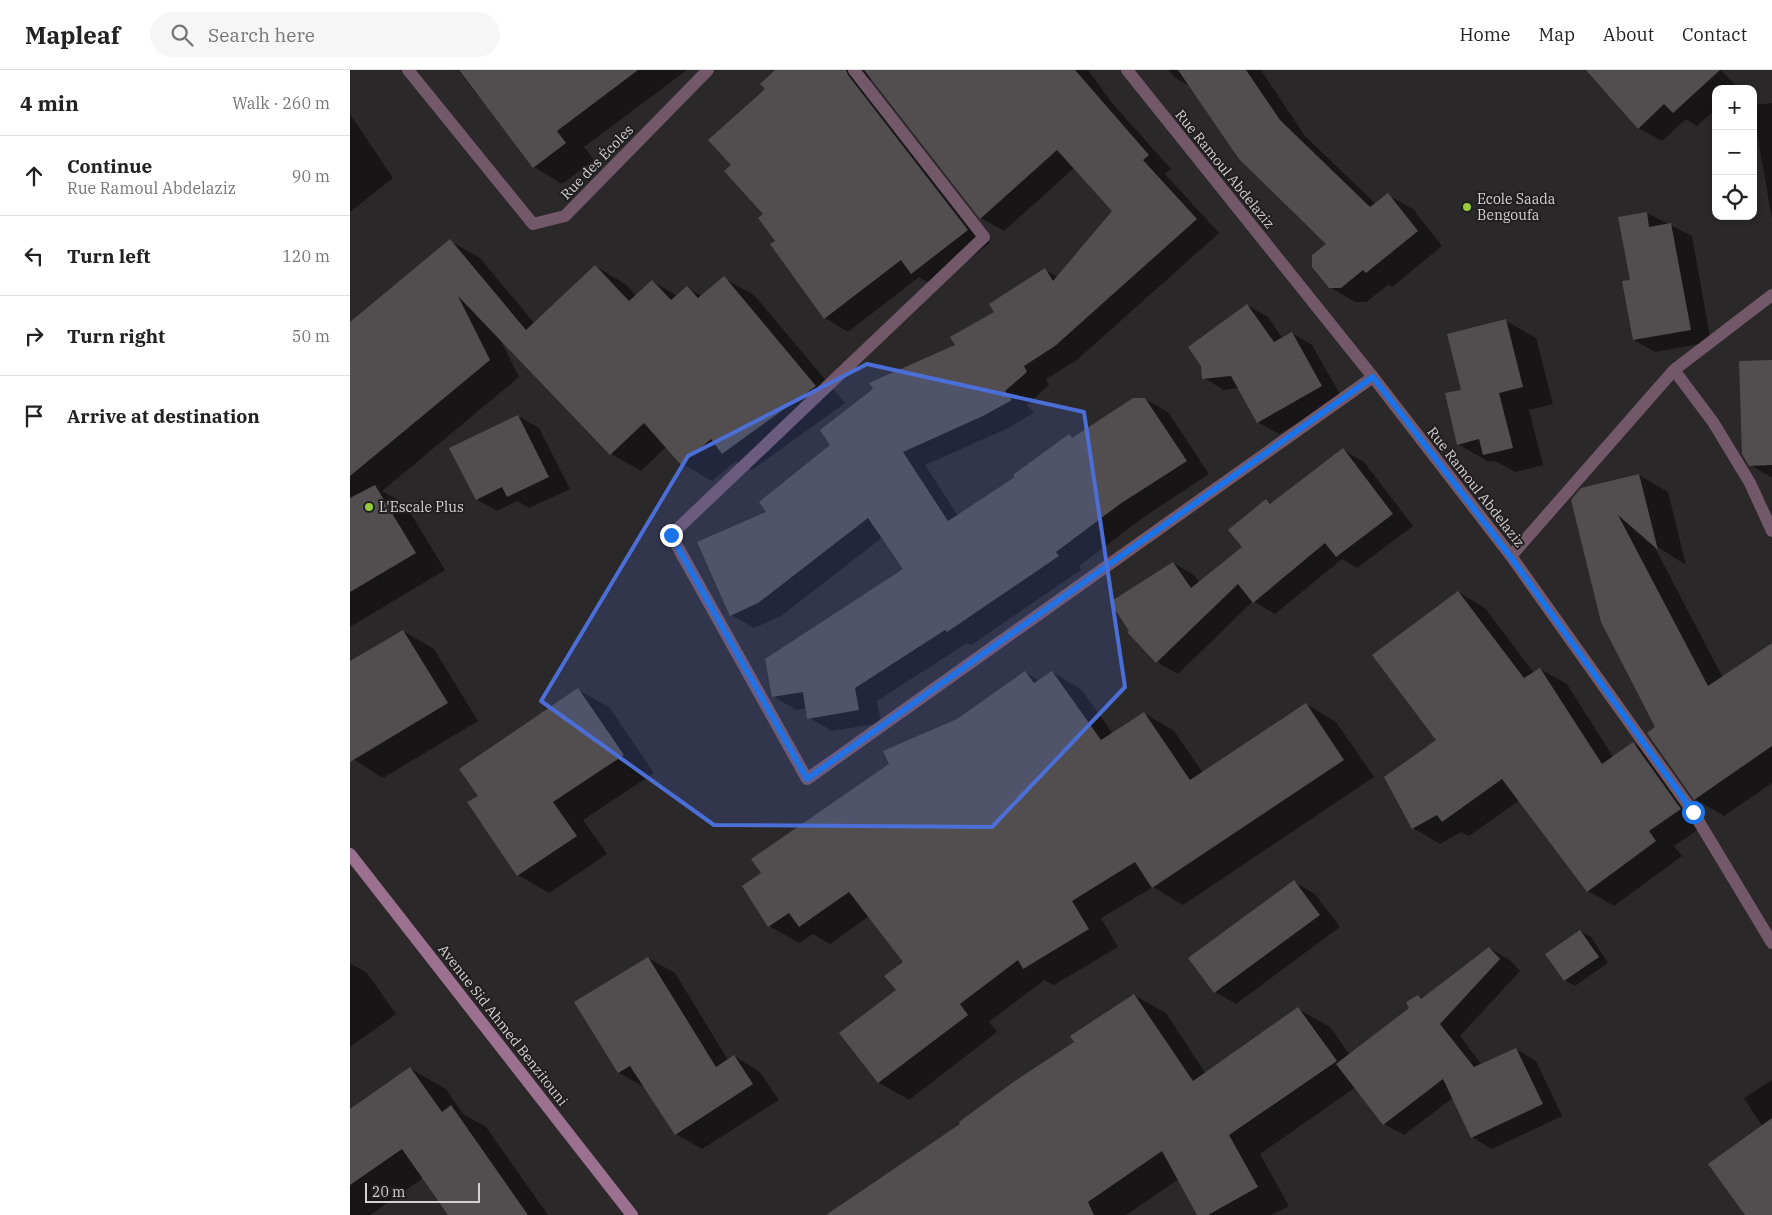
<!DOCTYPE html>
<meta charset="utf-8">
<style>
:root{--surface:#fff;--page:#f6f6f6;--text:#222;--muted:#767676;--line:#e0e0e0}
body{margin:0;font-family:"IBM Plex Serif",serif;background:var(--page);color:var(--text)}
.controls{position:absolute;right:15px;top:15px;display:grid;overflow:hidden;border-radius:10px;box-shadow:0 2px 8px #0003}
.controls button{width:45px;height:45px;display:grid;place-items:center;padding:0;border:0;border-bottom:1px solid var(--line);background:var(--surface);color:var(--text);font:25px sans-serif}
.scale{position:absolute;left:15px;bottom:12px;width:115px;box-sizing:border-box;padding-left:5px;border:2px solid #d4d1d3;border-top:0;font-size:14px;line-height:18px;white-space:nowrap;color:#d4d1d3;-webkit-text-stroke:4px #211e20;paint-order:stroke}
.stop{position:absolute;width:15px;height:15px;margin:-11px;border:4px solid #1a73e8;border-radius:50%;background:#fff}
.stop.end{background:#1a73e8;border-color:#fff;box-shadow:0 1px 5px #0008}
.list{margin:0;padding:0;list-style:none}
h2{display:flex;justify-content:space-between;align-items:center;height:65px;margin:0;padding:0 20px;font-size:21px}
h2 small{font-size:16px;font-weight:400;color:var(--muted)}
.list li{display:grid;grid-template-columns:32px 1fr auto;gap:15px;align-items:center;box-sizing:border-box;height:80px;padding:0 20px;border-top:1px solid var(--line)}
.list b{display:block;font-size:19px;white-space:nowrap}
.list p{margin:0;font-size:16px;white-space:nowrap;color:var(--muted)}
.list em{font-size:16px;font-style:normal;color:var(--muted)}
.icon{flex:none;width:28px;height:28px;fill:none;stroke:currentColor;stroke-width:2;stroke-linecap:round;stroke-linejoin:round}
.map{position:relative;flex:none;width:1422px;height:1145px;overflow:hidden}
header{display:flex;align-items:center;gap:30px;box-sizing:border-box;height:70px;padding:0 25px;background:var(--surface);border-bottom:1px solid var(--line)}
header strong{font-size:24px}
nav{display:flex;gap:28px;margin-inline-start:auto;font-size:18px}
.search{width:350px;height:45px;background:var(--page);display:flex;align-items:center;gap:12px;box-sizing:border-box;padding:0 18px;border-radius:28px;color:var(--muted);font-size:19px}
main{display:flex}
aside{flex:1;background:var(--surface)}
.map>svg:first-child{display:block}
.shadow{fill:#0007}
.building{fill:#524e50}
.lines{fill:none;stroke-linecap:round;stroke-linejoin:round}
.minor{stroke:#73586a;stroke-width:12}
.tertiary{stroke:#73586a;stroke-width:12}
.secondary{stroke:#9c718f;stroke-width:12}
.route{stroke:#1a73e8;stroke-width:6}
.marked{fill:#4b6fd7;fill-opacity:0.2;stroke:#4b6fd7;stroke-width:4;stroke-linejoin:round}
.poi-dot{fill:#95cc3a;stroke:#211e20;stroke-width:2}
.labels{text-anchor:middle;stroke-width:4;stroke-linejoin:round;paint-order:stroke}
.street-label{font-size:14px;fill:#d4d1d3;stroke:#211e20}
.poi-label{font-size:14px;fill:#d4d1d3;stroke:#211e20;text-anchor:start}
</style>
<header>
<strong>Mapleaf</strong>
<div class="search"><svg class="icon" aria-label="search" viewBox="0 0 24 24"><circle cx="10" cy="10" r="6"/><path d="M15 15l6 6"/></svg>Search here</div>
<nav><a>Home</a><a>Map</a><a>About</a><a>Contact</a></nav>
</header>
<main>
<aside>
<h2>4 min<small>Walk · 260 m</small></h2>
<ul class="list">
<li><svg class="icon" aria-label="ahead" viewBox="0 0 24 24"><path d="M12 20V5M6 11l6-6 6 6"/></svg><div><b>Continue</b><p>Rue Ramoul Abdelaziz</p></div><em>90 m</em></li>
<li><svg class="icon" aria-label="left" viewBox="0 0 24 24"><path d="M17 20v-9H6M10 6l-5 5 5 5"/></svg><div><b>Turn left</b></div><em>120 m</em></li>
<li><svg class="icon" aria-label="right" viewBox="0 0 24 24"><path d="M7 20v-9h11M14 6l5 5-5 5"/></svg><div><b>Turn right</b></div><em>50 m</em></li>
<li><svg class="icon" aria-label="arrive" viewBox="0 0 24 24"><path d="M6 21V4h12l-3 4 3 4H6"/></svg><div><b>Arrive at destination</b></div></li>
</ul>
</aside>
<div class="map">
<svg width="1422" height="1145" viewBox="0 0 1422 1145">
<rect width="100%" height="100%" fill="#2b282a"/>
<!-- shadow -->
<path class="shadow" d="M108,0H337L234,77L244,90L212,114L184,97Z
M427,0H738L762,33L821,99L815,104L869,163L728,289L696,309L699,315L677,335L684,343L656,359L575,395L608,446L666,407L719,366L724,368L795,329L818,342L859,404L794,447L729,496L731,500L621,575L617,573L527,631L531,653L482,661L459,648L457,638L446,640L423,626L555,499L533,467L431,546L404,558L381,545L418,442L695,200L708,207L763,141L724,98L654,161L631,148L522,8L519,11L520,19L640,173L584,216L569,207L498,262L475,248L427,171L414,144L382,95Z
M818,0H911L955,66L1026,134L1038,125L1063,139L1092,176L1042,217L1038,215L1016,232H1005L980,217L978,174L841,17L827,9Z
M1237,0H1371L1388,18L1366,19V39L1347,56L1336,49L1312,71L1288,58Z
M1422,33V149L1403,40V35Z
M0,44L43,108L0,142Z
M1297,143L1342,166L1361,272L1305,282L1284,270L1281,211Z
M100,171L130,188L185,254L245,196L275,214L287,226L302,211L327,226L337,218L352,226L374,208L404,225L495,333L402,400L386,391L362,411L332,394L316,377L291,401L261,384L150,269L169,307L32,421L55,434L95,500L0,557V272Z
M897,235L918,247L933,269L942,263L962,275L992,328L929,364L908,352L889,318L874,320L854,308Z
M1156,251L1186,268L1203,334L1179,340L1193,395L1165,402L1145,391L1139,392L1108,374L1112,320Z
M1422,292V407H1421L1400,395Z
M168,346L189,358L220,419L179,438L167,431L147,441L126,429Z
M993,380L1014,392L1063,456L1007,498L992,489L925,544L903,531L828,604L807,592L823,493L844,505L850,513L894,478L916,430L922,434Z
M1289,405L1318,422L1336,495L1303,474L1373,608L1422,574V713L1374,746L1345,729L1307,657L1222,431Z
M1108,522L1135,538L1184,603L1190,599L1217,614L1263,687L1283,673L1310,689L1356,754L1324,776L1332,786L1264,836L1238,821L1170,730L1119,766L1111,762L1090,774L1063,758L1035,708L1088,670Z
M53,561L84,579L128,651L33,708L0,687V593Z
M675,602L690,611L702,602L732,620L763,664L794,643L824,661L853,703L956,634L986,652L1024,707L833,835L803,817L751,848L768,877L704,915L694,910L639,952L647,962L559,1030L528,1012L555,892L519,846L480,874L463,864L449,873L419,856L413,804L608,651Z
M228,620L259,637L304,703L233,750L257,784L199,823L168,805L129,726Z
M944,812L965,824L990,857L886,934L865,922Z
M1230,861L1241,867L1258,893L1225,916L1215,910Z
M1139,878L1160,890L1170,901L1110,966L1132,995L1166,979L1186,991L1212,1046L1142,1079L1122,1067L1103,1028L1054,1065L1034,1054L1006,1017L910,1084L939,1136L921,1145H849L829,1109L776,1145H478L612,1054L725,972L784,925L816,943L856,1004L948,939L980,957L1000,985L1061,938L1068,926L1073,929Z
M298,888L325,903L378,990L384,986L410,1002L429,1030L352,1079L326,1064L296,1018L269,1003Z
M0,893L17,903L46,944L0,977Z
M61,999L96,1019L113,1044L136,1057L198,1145H99L73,1108L20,1145H0V1040Z
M1422,1010V1145H1396L1412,1056L1394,1028Z"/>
<!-- building -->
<path class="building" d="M109,0H288L207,61L216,73L183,98Z
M425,0H496L498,5L618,160L561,204L551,190L474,249L420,174L425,171L408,148L413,144L374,101L381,95L358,70L415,19L410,14Z
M514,0H725L799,85L793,90L847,149L705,276L674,296L677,302L655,321L662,330L633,346L553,382L598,451L665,407L663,405L719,364L722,368L783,328H795L837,391L770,434L706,482L709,486L597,562L595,560L505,618L509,640L457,649L453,622L422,627L415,589L553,499L518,448L408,533L380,546L347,472L416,442L409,432L480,375L470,360L523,319L519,313L605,275L600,267L644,242L639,234L695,198L703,211L762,141L707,80L630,149Z
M828,0H896L930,50L1020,137L1038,123L1068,161L1016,203L1013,200L991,218H979L962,197V185L976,174L889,89Z
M1236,0H1370L1323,43L1314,34L1288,59Z
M1297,142L1299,157L1321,153L1341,260L1283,270L1272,211L1280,210L1268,147Z
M100,169L176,260L245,195L279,231L302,210L321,230L337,216L348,228L374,206L466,316L372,384L361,369L331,395L294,353L260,385L108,226L140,290L0,406V252Z
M897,234L924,272L942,262L972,316L907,353L881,306L852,309L851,296L838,277Z
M1156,249L1173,317L1149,323L1163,378L1133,385L1129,369L1107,375L1095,323L1111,320L1097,264Z
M1422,290V395L1399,396L1392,384L1389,291Z
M168,345L199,407L157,427L152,417L126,430L99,378Z
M993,378L1043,444L986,487L975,473L903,533L888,514L806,593L777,562L779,561L760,532L823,492L841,518L892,477L878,460L916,429L920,434Z
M1289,404L1308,480L1268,445L1358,616L1422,573V676L1344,730L1297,663L1305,657L1251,552L1221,430L1231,418Z
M25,415L66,483L0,522V428Z
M1108,521L1174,608L1190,598L1252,694L1283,672L1331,739L1299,761L1306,771L1237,822L1152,709L1092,752L1087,745L1062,759L1034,707L1086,670L1022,585Z
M53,560L98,633L0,692V591Z
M675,601L684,613L702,601L751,670L794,642L840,710L956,633L994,690L802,818L785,792L722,831L739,859L673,899L668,890L610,934L618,945L528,1013L489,963L546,920L534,906L553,892L499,822L449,857L439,843L418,857L392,816L411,803L401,789L539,694L533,681L607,649Z
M228,618L274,685L203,732L227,766L167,806L117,732L128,726L109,699Z
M944,810L970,845L864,923L838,888Z
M1230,860L1249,887L1214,911L1195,884Z
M1139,877L1150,889L1090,954L1124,997L1166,978L1193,1034L1121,1068L1093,1009L1033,1055L986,994L1059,938L1056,932L1068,925L1071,929Z
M298,887L366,997L384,985L403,1014L325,1065L280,996L268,1003L224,932Z
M784,924L843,1011L948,937L987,991L879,1065L908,1117L858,1145H847L812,1081L738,1132L744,1145H476L610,1054L609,1052L662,1013L724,972L720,966Z
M60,997L92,1042L101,1035L178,1145H98L52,1079L0,1115V1039Z
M1422,1048V1145H1395L1358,1094Z"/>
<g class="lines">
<!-- minor -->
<path class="minor" d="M504,0L634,167L321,465L457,709L1023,307
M1324,300L1363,352L1400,413L1422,461
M1161,486L1324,300L1422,225"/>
<!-- tertiary -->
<path class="tertiary" d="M58,0L183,154L215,146L358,0
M777,0L1023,307L1161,486L1343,742L1422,873"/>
<!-- secondary -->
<path class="secondary" d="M0,784L282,1145"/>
</g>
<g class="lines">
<!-- route -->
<path class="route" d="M321,465L457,709L1023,307L1160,486L1343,742"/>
</g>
<!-- marked area -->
<path class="marked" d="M517,294L734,342L775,617L642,757L364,755L191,631L338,386Z"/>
<!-- markers -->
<g class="poi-dot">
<circle cx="1117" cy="137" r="5"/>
<circle cx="19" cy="437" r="5"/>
</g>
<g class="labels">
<!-- street labels -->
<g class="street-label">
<text transform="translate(247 92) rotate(-46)" y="5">Rue des Écoles</text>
<text transform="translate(875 99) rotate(51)" y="5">Rue Ramoul Abdelaziz</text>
<text transform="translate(1126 417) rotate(52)" y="5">Rue Ramoul Abdelaziz</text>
<text transform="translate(153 955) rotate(52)" y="5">Avenue Sid Ahmed Benzitouni</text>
</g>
<!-- poi labels -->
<g class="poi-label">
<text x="1127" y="134">Ecole Saada<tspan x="1127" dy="16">Bengoufa</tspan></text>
<text x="29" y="442">L'Escale Plus</text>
</g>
</g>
</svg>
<div class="controls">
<button>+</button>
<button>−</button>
<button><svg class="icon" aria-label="locate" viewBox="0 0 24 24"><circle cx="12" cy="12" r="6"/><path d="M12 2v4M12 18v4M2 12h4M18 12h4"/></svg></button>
</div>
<div class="scale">20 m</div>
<div class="stop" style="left:1343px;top:742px"></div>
<div class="stop end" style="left:321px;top:465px"></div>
</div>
</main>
